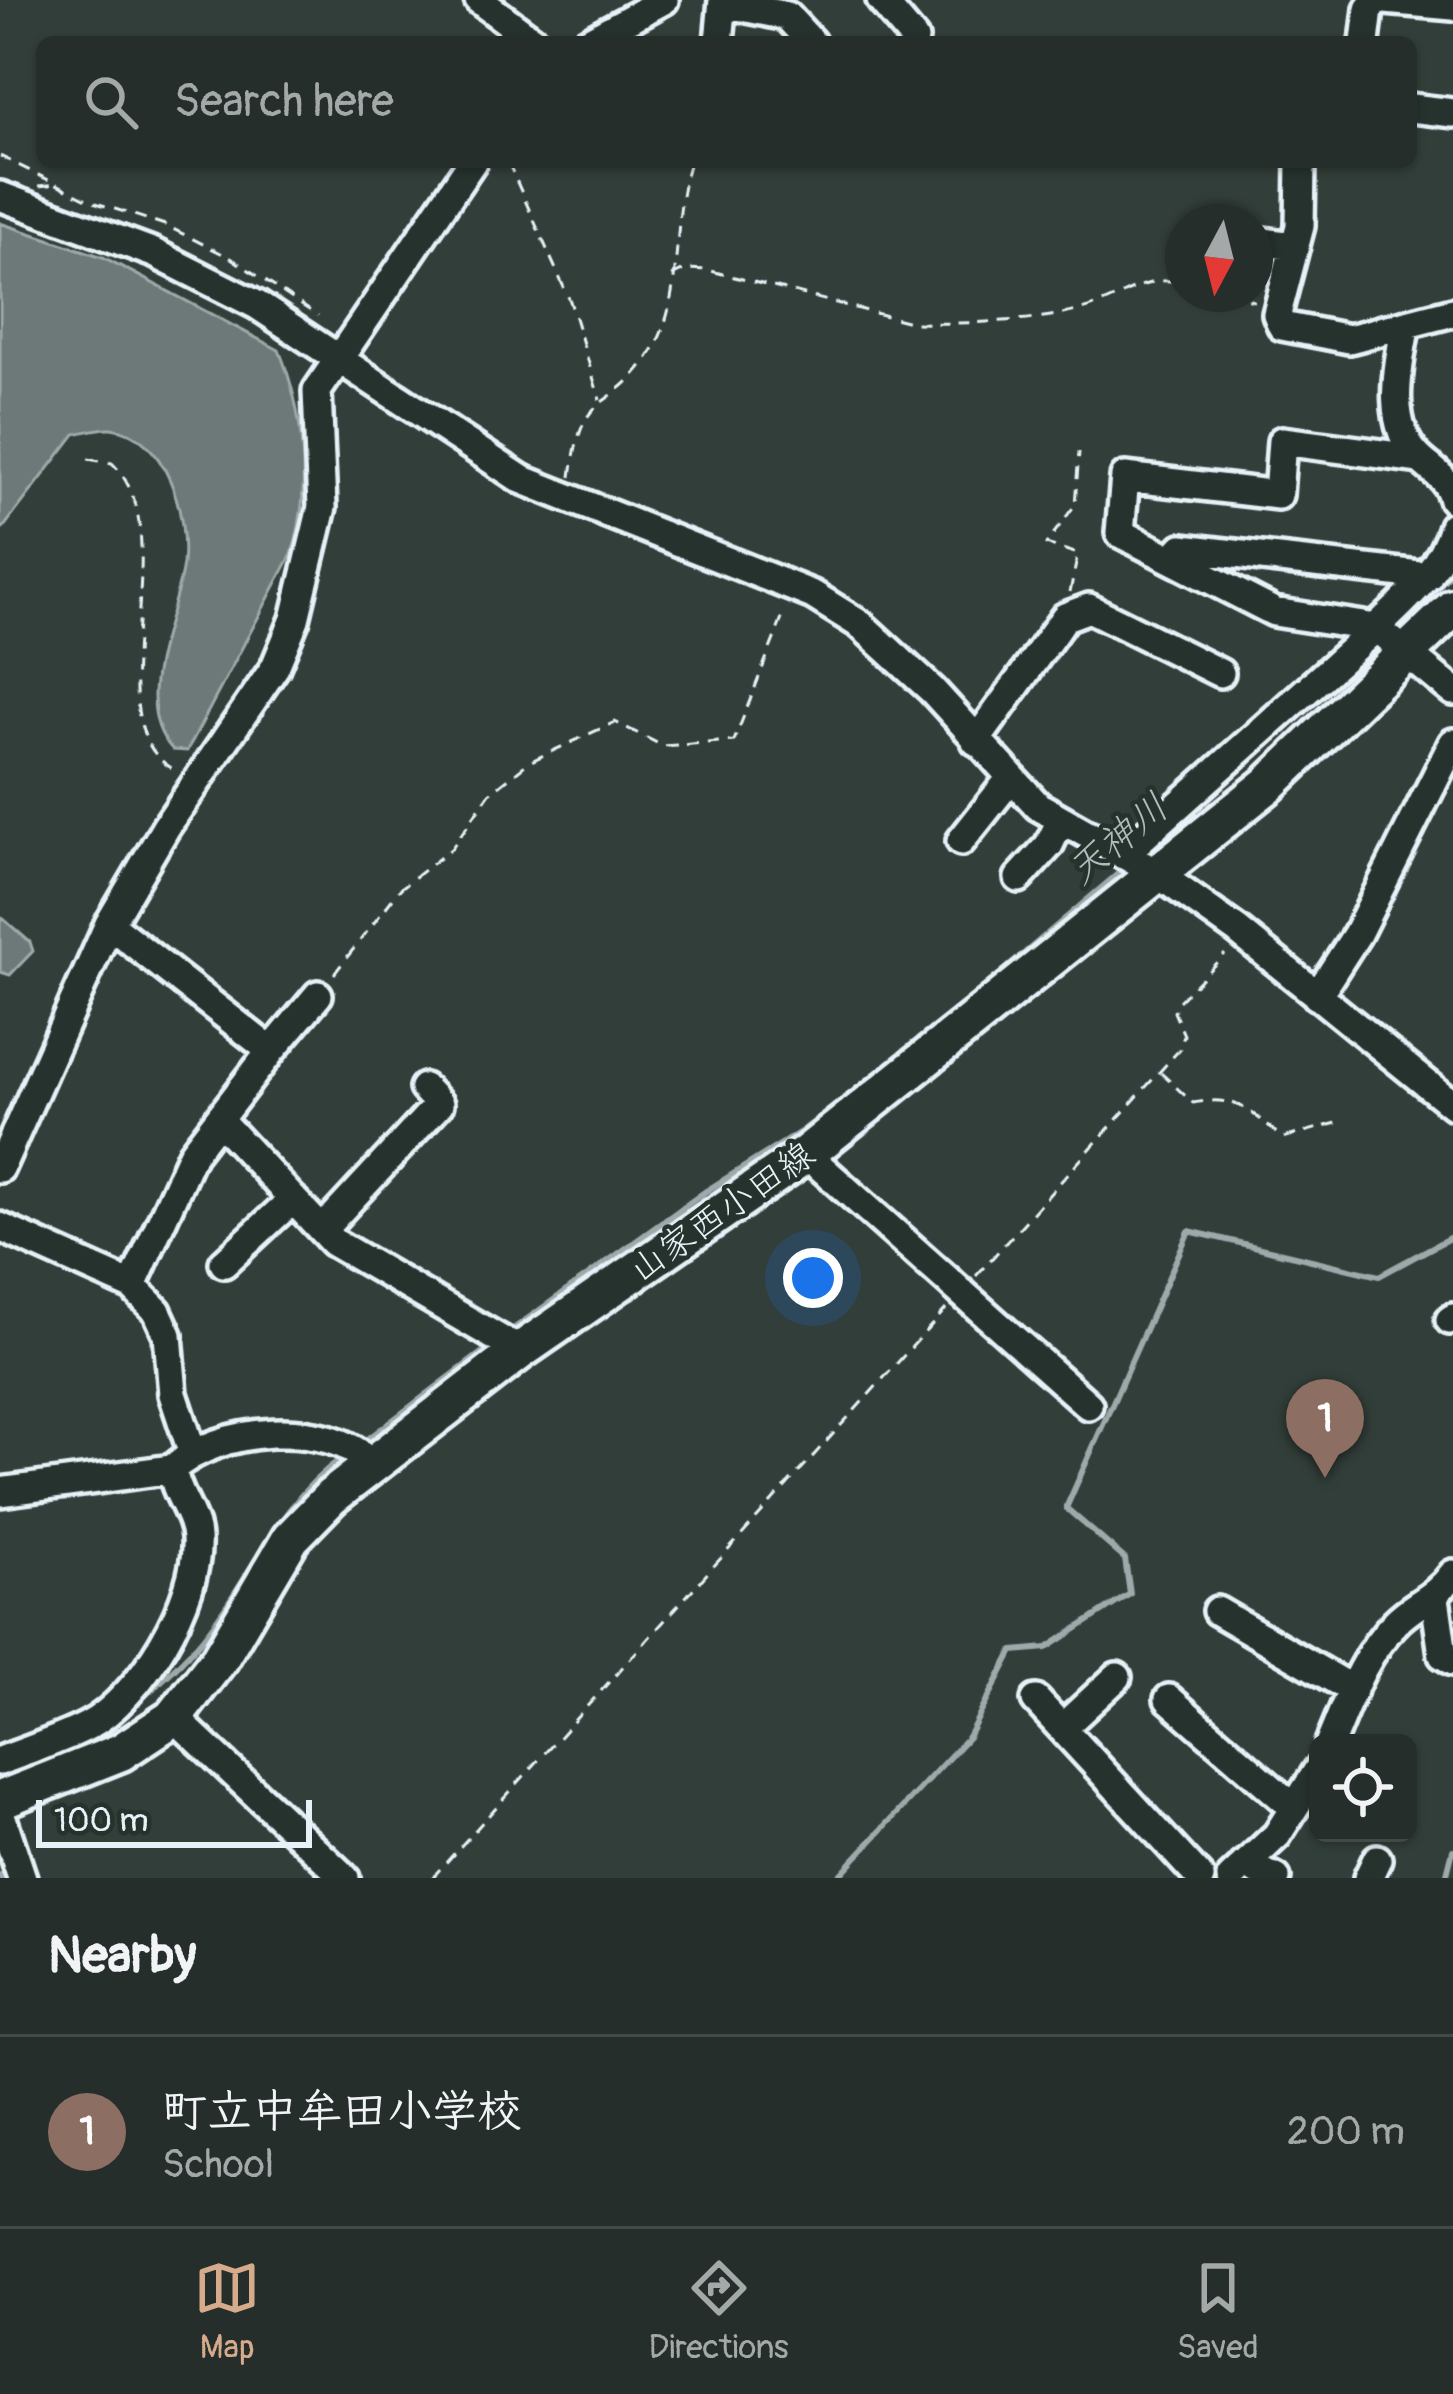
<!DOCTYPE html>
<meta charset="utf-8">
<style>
:root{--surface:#262e2b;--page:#2e3633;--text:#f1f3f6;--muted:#a4a8a9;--line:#424a47;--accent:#d6ab8b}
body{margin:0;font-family:Pangolin,"Klee One",sans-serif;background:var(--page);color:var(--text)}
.controls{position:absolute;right:36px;bottom:36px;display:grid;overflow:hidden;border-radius:18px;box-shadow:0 3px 9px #0004}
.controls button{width:108px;height:108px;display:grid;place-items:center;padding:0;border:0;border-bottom:3px solid var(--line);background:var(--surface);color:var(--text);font:60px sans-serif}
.compass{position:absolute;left:1165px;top:204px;width:108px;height:108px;border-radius:50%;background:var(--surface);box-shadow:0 3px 9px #0004;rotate:187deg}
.scale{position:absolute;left:36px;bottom:30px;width:276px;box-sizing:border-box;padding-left:12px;border:6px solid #e8f1f8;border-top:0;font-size:33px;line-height:42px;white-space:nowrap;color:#e8f1f8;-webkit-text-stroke:9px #26332d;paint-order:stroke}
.you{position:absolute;left:813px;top:1278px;width:42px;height:42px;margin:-30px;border:9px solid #fff;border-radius:50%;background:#1a73e8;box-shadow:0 0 0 18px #1a73e833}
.badge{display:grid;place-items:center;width:78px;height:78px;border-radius:50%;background:var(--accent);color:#fff;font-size:39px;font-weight:700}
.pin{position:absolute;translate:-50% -99px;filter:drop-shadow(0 3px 6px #0008)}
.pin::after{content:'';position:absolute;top:63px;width:42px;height:36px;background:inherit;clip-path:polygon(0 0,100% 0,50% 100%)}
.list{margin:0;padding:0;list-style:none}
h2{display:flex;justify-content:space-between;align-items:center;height:156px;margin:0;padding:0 48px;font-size:51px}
h2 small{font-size:39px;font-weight:400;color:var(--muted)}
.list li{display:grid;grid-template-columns:78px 1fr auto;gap:36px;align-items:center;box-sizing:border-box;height:192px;padding:0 48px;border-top:3px solid var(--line)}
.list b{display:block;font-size:45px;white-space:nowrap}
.list p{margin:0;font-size:39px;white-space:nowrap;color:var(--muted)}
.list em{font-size:39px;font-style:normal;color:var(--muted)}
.icon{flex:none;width:66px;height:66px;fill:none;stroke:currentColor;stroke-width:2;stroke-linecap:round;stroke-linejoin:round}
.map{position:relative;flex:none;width:1453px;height:1878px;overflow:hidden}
.search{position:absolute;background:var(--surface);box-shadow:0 3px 9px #0004;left:36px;right:36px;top:36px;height:132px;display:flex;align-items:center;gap:30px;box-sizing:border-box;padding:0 42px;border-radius:18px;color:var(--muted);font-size:45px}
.sheet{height:348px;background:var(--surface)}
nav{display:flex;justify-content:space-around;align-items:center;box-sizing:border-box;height:168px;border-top:3px solid var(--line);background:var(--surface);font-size:33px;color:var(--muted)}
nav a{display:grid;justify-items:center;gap:6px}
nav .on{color:var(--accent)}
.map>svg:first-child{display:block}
.water{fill:#6d7978;stroke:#9ea9ab;stroke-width:3}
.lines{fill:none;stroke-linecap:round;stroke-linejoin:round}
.stream{stroke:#9ea9ab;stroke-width:6}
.minor-casing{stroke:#e8f1f8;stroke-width:36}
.major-casing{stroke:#e8f1f8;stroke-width:45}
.path{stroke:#e8f1f8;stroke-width:3;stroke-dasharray:12 9;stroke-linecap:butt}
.minor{stroke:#26332d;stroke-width:27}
.major{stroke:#26332d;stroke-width:36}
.labels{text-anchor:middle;stroke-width:9;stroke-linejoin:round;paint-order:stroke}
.street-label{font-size:36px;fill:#e8f1f8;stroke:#26332d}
.water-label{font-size:39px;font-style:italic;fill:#b1bbbe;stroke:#26332d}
</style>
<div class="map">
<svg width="1453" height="1878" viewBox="0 0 1453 1878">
<rect width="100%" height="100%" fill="#323e39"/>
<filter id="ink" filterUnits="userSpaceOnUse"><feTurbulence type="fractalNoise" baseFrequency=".00833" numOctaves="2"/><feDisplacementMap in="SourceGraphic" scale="24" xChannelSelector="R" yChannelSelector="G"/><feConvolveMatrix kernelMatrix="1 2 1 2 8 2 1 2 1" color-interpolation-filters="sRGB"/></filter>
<g filter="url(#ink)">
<!-- water -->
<path class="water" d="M0,223L103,257L279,350C304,411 312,491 292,554L187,751L173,750C128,704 176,618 183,564C188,518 168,434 111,428C101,427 86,432 75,434L0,532Z
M0,916L30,942L33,951L10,975L0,972Z"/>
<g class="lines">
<!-- stream -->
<path class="stream" d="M1393,633L1453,571
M1209,796L1384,642
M953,1014L1126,867
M512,1330L706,1191L802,1131L938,1025
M368,1439L487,1349
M135,1704C159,1684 181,1664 201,1640C252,1579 275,1506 342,1458
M69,1749L104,1732
M0,1875L1,1878
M837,1878L968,1737L1013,1651L1047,1648L1130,1594L1125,1559L1066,1508L1189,1231L1379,1276L1453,1236
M1446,1878L1453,1850"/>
<!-- minor casing -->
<g class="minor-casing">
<path id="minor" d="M479,0L535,42
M881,0L914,39
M1385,0L1453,6
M723,3L787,16L811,42
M587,42L664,0
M719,42L723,0
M1365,42L1369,9L1377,0
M1411,108L1453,113
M1301,162L1300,226L1277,314L1282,326L1349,339L1453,312
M0,196L154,253L257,305L521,479L813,595L861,625L932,690L1038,806L1158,874L1237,930L1453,1105
M1255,241L1295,246
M1405,328C1398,368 1385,424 1418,457C1433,472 1447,476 1453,499
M1453,526C1441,570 1408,597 1376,628L1453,691
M1172,559L1182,548L1428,576
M1376,628L1274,612L1120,533L1125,477L1278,495L1282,441L1420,459
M976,741L1065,617L1089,608L1220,673
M961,841L1011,778
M1123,855L1376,628
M1019,878L1049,845L1061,820
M109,924L271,1051L192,1154L132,1286
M1317,996L1357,934L1453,743
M271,1051L318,995
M219,1120L333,1242L520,1351
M806,1154L1088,1405
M0,1168L109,924L166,827L275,667L295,619L322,507L317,391L472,162
M0,1227L132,1286L157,1311L168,1335L173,1394L192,1451
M322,1230L439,1104L424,1088
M224,1263L293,1199
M1450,1320L1453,1318
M0,1492L172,1469C218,1427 327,1417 372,1464
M1435,1598L1443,1655L1453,1661
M1217,1611L1353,1690
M1169,1699L1294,1808
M1036,1700L1200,1878
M174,1717L345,1878
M1062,1728L1117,1677
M1330,1743C1347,1703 1363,1655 1395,1623C1414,1603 1434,1600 1453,1574
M0,1761C29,1750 60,1740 87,1726C140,1699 200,1598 196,1538C195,1514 175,1494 172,1469
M0,1812L22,1878
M1244,1865L1276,1878
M1231,1878L1277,1835L1318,1770
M1368,1878L1377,1859"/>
</g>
<!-- major casing -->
<g class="major-casing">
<path id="major" d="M0,1800L121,1752L174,1717L220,1658L291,1538L331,1497L520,1351L806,1154L1269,784L1453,608"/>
</g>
<!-- path -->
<path class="path" d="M0,156L93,202L165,225L231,258L318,316
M508,162L570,301L600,400
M39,186L60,184
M672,276L686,269L707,270L914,323C963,324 1037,322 1085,309C1120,300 1146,273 1183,283
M1228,294L1254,301
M88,459L112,463C185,533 87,723 175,770
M571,477C582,386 604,418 647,359C687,304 669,224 690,162
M1070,592L1078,554L1046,544L1075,505L1079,452
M334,974L401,888L451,849L490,793L529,762L615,722L663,746L734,741L785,611
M1161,1073L1193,1103C1239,1095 1248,1110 1283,1138L1340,1122
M976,1276L1180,1049L1184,1035L1174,1012L1178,1002L1225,954
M432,1878L946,1309"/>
<!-- minor -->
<use href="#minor" class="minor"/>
<!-- major -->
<use href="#major" class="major"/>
</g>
</g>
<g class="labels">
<!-- street labels -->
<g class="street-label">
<text transform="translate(721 1211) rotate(-35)" y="13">山家西小田線</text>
</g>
<!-- water labels -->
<g class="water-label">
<text transform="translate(1117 838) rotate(-40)" y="14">天神川</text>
</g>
</g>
</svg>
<div class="controls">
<button><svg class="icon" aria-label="locate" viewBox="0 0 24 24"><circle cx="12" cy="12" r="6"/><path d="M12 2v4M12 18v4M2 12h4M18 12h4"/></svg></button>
</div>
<svg class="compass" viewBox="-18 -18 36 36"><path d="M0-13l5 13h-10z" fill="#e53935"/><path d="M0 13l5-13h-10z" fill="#a4a8a9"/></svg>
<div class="scale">100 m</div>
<div class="you"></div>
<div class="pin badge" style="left:1325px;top:1478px;background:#8d6e63">1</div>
<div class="search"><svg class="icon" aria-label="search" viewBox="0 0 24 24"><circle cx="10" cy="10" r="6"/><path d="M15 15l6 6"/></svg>Search here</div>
</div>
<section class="sheet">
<h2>Nearby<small></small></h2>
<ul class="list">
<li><span class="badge" style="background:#8d6e63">1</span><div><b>町立中牟田小学校</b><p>School</p></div><em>200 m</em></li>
</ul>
</section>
<nav>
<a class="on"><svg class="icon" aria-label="map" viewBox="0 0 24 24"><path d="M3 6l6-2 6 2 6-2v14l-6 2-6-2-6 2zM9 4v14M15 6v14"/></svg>Map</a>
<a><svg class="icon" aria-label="directions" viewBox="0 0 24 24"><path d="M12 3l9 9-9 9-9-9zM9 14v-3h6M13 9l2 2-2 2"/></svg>Directions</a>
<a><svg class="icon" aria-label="saved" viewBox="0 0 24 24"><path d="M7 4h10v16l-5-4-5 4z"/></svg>Saved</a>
</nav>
